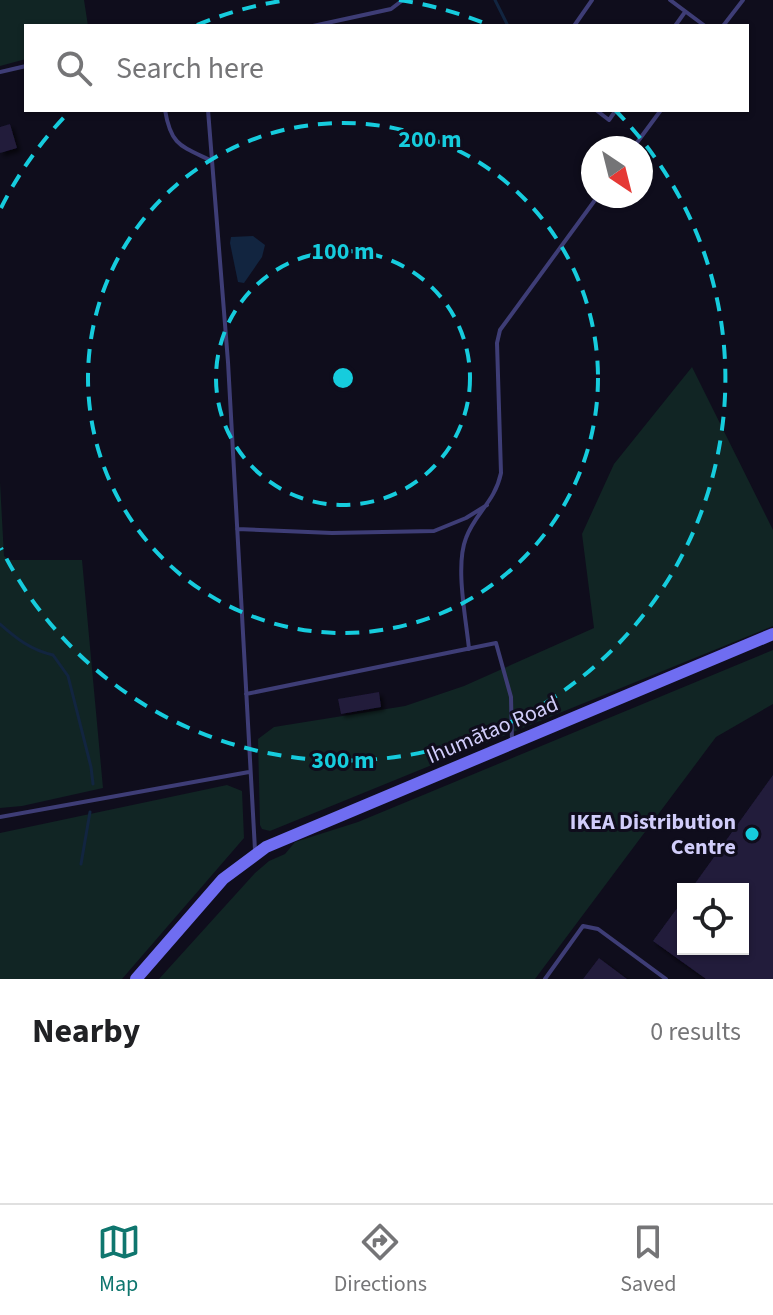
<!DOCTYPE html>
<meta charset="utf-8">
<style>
:root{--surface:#fff;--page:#f6f6f6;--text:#202124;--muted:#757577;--line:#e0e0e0;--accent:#0f766e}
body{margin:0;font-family:"Source Sans 3",sans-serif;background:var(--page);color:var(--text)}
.controls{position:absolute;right:24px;bottom:24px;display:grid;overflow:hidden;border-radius:0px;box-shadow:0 2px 6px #0004}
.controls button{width:72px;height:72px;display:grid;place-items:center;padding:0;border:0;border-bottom:2px solid var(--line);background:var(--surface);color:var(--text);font:40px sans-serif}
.compass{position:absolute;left:581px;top:136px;width:72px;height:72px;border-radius:50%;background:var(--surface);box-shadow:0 2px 6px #0004;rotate:145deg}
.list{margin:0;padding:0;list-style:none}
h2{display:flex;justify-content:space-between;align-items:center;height:104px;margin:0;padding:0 32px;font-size:34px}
h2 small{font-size:26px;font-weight:400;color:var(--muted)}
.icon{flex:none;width:44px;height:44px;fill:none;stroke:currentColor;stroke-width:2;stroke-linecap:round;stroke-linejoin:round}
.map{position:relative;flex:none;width:773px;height:979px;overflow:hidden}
.search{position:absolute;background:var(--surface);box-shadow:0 2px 6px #0004;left:24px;right:24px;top:24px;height:88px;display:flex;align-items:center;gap:20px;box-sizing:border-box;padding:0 28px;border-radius:0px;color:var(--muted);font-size:30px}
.sheet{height:224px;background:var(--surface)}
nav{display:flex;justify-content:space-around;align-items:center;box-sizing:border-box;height:112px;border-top:2px solid var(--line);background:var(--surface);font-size:22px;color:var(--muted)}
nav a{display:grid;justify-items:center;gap:4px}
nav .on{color:var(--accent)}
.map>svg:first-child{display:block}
.green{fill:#112524}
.water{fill:#122540}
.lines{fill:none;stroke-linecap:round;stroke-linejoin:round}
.stream{stroke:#122540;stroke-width:3}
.building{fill:#211b3b;filter:url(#shadow)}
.lane{stroke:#3e3d76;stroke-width:4}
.secondary{stroke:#6f6df1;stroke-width:12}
.ring{fill:none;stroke:#16ccdd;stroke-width:4;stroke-dasharray:14 10}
.poi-dot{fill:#16ccdd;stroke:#0f0d1c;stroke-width:3}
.labels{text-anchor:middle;stroke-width:6;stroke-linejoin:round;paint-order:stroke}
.street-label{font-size:22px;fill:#d1cdfa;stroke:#0f0d1c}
.poi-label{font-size:22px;font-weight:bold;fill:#d1cdfa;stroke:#0f0d1c;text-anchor:end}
.centre{fill:#16ccdd;stroke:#0f0d1c;stroke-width:4}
.ring-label{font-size:24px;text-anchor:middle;font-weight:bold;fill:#16ccdd;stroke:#0f0d1c;stroke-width:6;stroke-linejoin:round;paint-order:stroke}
</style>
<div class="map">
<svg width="773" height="979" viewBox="0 0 773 979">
<defs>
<filter id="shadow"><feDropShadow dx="3.5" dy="3.5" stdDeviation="2" flood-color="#0009"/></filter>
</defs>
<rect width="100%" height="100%" fill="#0f0d1c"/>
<!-- green -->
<path class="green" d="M0,0H84L88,26H26V59L0,66Z
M692,367L773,530V626L270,831L262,829L260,825L258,739L274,727L405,706L464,686L594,628L582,534L614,464Z
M0,482L4,556L9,560H82L103,788L22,806L0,808Z
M773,650V704L716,737L535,979H159L255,873L269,861L285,854L295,842L358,822Z
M227,785L242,791L244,838L122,979H0V833Z"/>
<!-- water -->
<path class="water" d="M253,236L265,245L262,257L244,283L238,282L230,243L231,237Z"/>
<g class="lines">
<!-- stream -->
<path class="stream" d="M495,0L508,26
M0,624C17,639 31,650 53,655L68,676L91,767L93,784
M81,864L90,812"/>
</g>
<!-- building -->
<path class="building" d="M10,124L17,148L0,153V127Z
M379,692L381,707L341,714L338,699Z
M773,775V979H706L653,941L683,900V949H743V889H691Z
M599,958L627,979H583Z"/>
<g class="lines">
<!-- lane -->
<path class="lane" d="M670,0L705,26
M313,26L391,9L403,0
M574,26L592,0
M675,26L685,12
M723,26L743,0
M0,72L26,66
M165,110C171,146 181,146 212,161
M208,110L228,362L255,850
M596,110L609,120L616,110
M633,148L661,110
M237,529L332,533L434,531L466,518L487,505
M469,649C466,618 455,566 466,538C475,513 495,502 501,473L497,343L500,330L598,196
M246,694L496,643L511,697L512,742
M0,817L249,772
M545,979L583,926L598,929L666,979"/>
<!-- secondary -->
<path class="secondary" d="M136,979L223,879L266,847L773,634"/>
</g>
<!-- distance rings -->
<g class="ring">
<circle cx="343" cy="378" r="127"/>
<circle cx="343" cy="378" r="255"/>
<path d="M1 208A382 382 0 0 1 71 110M197 25A382 382 0 0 1 287 0M399 0A382 382 0 0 1 489 25M615 110A382 382 0 1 1 1 548"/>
</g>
<!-- markers -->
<circle class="poi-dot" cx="752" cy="834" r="8"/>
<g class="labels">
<!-- street labels -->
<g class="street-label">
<text transform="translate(492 729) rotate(-23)" y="8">Ihumātao Road</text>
</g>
<!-- poi labels -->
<g class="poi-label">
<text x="736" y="829">IKEA Distribution<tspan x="736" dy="25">Centre</tspan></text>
</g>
</g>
<circle cx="343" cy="378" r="12" class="centre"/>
<g class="ring-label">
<text x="430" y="147">200 m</text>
<text x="343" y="259">100 m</text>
<text x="343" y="768">300 m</text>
</g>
</svg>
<div class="controls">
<button><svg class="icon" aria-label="locate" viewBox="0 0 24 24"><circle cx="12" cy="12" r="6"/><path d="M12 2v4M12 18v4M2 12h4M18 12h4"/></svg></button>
</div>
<svg class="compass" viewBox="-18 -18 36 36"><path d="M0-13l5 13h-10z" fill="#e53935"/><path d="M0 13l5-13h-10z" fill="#757577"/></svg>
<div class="search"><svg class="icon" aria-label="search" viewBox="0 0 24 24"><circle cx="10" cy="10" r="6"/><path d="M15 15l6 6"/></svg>Search here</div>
</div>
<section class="sheet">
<h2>Nearby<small>0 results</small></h2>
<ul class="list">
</ul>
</section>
<nav>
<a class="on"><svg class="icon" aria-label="map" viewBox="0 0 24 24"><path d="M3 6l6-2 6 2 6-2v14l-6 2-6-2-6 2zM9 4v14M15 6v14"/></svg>Map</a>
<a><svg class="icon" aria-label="directions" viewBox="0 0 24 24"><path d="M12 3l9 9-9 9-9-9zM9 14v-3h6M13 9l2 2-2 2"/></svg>Directions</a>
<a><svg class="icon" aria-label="saved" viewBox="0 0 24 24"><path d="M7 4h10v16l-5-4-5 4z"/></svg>Saved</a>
</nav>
